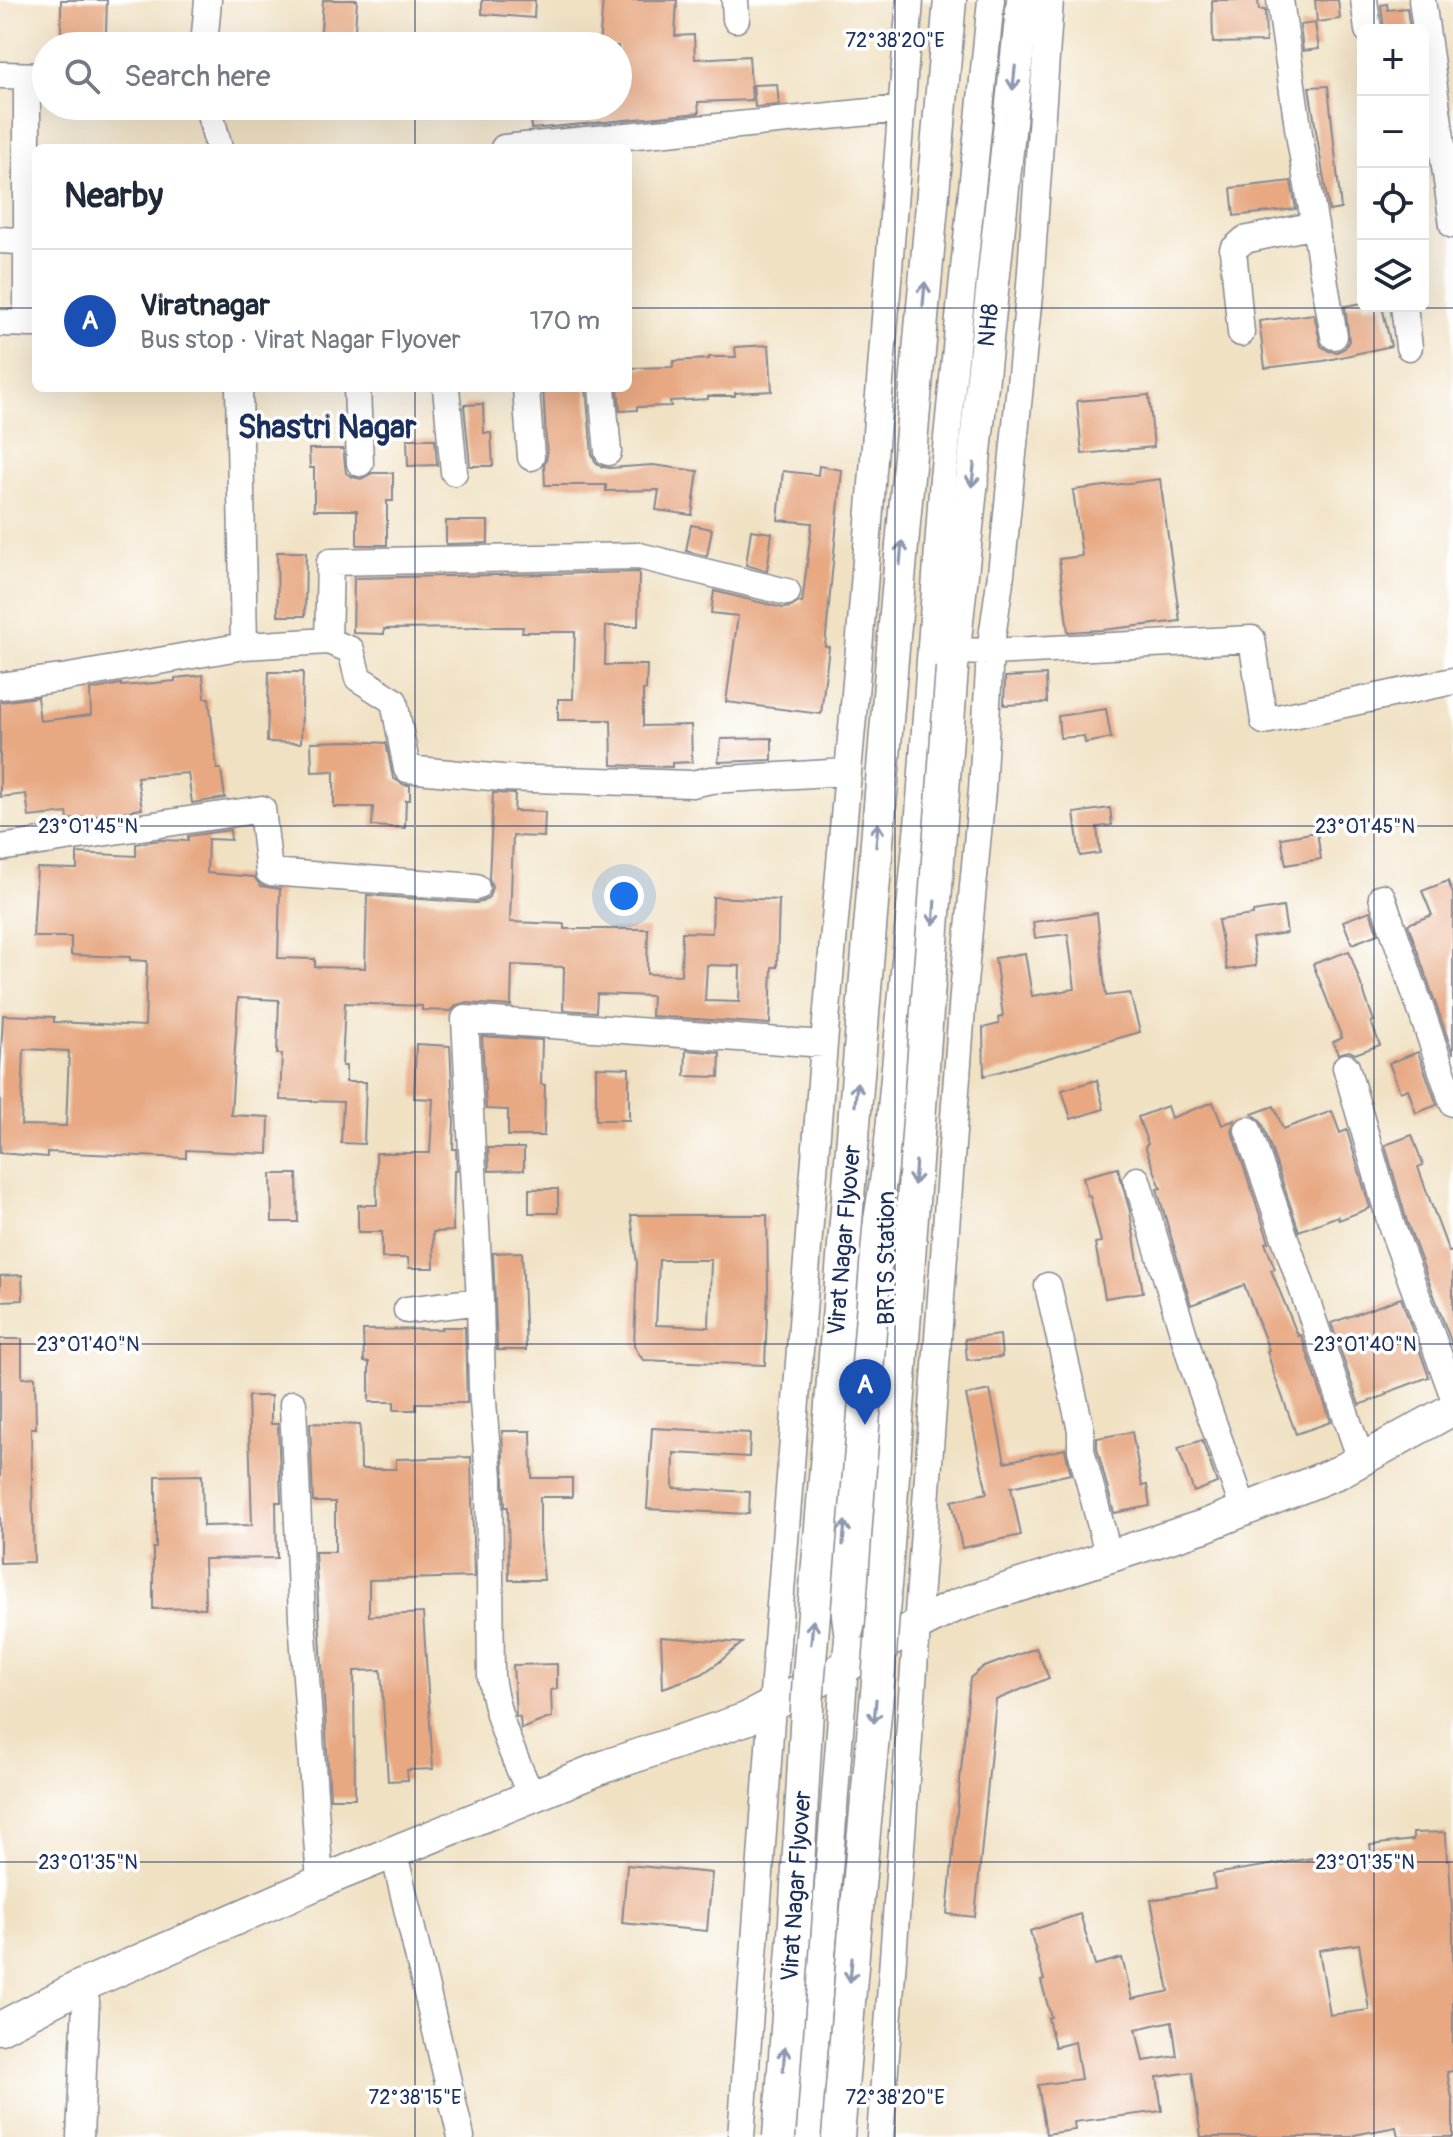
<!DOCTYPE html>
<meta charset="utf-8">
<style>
:root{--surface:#fff;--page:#f2f2f3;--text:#1f2937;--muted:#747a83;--line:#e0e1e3;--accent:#d93025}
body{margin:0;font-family:Pangolin,sans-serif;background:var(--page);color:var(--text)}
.controls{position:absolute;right:24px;top:24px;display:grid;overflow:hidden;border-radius:12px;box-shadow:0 8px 32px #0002}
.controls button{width:72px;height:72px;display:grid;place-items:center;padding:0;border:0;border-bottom:2px solid var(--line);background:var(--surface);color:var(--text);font:40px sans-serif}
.you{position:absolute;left:624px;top:896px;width:28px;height:28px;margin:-20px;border:6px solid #fff;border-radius:50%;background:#1a73e8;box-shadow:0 0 0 12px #1a73e833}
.badge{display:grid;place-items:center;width:52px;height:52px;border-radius:50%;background:var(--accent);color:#fff;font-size:26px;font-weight:700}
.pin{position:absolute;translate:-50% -66px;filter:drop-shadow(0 2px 4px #0008)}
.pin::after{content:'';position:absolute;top:42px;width:28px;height:24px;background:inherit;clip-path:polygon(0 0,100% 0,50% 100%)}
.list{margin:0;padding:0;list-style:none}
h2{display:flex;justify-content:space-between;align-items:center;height:104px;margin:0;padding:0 32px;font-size:34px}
h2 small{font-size:26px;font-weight:400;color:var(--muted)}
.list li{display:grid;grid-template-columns:52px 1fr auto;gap:24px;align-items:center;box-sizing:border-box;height:144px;padding:0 32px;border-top:2px solid var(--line)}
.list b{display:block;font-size:30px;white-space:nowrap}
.list p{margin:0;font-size:26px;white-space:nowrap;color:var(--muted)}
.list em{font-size:26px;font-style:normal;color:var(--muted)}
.icon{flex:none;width:44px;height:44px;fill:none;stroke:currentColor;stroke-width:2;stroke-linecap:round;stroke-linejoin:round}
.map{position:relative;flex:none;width:1453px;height:2137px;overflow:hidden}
.search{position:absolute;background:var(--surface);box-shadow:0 8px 32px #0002;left:32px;top:32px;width:600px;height:88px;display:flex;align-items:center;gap:20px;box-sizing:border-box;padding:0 28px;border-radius:44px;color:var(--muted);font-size:30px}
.panel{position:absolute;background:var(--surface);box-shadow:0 8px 32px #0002;left:32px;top:144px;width:600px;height:248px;border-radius:12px}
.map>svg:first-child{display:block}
.building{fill:#e7a882;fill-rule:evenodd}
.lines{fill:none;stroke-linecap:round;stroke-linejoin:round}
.minor-casing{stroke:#868890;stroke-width:29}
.major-casing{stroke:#868890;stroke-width:35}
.minor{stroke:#fff;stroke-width:26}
.major{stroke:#fff;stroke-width:32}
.major-bridge-casing{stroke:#868890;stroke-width:35;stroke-linecap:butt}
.major-bridge{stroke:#fff;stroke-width:32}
.oneway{stroke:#8d97ae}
.ticks{fill:none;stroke:#1b2f5e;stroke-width:2;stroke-opacity:0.45}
.labels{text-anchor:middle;stroke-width:7;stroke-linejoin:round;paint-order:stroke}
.street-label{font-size:24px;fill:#1b2f5e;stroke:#fff}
.district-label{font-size:32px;font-weight:bold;fill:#1b2f5e;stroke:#fff}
.ticks-label{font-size:20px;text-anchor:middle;fill:#1b2f5e;stroke:#fff;stroke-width:7;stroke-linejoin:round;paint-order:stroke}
</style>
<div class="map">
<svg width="1453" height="2137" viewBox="0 0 1453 2137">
<rect width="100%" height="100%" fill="#fff"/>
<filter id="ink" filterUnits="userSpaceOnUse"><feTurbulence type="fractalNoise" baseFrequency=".0125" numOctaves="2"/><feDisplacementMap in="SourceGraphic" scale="16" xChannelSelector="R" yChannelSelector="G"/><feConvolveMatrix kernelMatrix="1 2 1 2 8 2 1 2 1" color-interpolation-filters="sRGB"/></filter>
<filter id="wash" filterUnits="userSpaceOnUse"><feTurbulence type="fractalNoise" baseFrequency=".006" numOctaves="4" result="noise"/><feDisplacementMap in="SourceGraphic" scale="32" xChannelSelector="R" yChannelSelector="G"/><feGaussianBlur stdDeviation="1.8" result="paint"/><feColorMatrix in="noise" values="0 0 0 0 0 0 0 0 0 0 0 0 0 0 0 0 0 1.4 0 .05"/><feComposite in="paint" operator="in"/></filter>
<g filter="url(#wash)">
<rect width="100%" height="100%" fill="#f0e1c3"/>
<g id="blocks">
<!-- building -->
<path class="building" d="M61,0H107L106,33L61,32Z
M323,0H357L354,46H320Z
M482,0H535L534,18L482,14Z
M603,0H677L675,36L694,35L695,59L749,56L752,100L698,102L699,113L531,129L530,106H618V46H599Z
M1212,0H1258L1259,10H1265L1266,42L1213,43Z
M1315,0H1338L1340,19L1317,22Z
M1387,4L1388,10L1407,8L1410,30H1384L1381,5Z
M1315,23L1319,49L1303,51L1300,25Z
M777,84L779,105L755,107L753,85Z
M1328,86L1341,209L1329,211L1309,87Z
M1291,181L1296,209L1234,216L1231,188Z
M1363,303V306H1382L1391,346L1323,361L1265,368L1259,321L1314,314L1321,346L1329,351L1337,352L1345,348L1349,341L1345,306Z
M769,345L772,391L735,393V396H708V399L670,401L671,406L637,407V410L620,411L618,388H628V368L673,367V361L709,359V357H736L735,347Z
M543,388H586L592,454L595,461L600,466L609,468L653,465L698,471L692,515L656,510L659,490L606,491V485H545L544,465L547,456Z
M1149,395L1154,447L1082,454L1077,401Z
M483,404L484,433H491L493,466H470L464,405Z
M407,439H435L437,465L408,466Z
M309,449H343L346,473L353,477L361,479L372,473H393V501H387V545H357V510H314V468H310Z
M819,466L842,470L825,646L829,647L821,714L726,702L738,616L711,613L714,591L783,608L791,607L799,602L802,603L812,523L778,520L783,471L818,475Z
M1160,479L1180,621L1102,630L1068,632L1059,559L1082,556L1073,490Z
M446,521H488V543L446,544Z
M691,525L712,529L707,556L686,551Z
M751,530L772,533L767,571L746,565Z
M277,552H306L305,616H278Z
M639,572L638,626H606L605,665H647L646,690H643V726L691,725L692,762L672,763V767L612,765L611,720H558V699H573L575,632H522L523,627H470V628L384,629V634L353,633L354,578Z
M269,672H303L301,743L267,742Z
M203,675L205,698H209L217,769H221L225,798L192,803L188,773L137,777L142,809L68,820L67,813L29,817L26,794L0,797V702L37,697L40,721L91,715L90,690L121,684L122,686L175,681V678Z
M1046,675L1047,703L1004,705L1005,677Z
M1106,709L1111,738L1085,743L1084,736L1060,738L1058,716Z
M772,738V760L718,762L721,739Z
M351,741L386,743L393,778L405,785H410V800H406L405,828L372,826L373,807H334V771L312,772L311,742Z
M493,793L515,794L514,811L545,812L544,837L513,836L510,922L564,924V929H648L647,974L681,975L682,932L712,933L713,897L779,900L777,967H772L770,1024L651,1016L652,996L597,994L596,1012L563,1010L564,967L512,965L511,1006L465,1003L457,1005L451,1011L422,1010V1006L345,1003L342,1066H346V1082H366L364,1144L341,1143L343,1102L280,1100L282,1054H277L279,1000L238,998L231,1115L269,1117L268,1154L186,1150V1158L47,1152V1157L0,1153V1070L3,1015L54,1017V1022L145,1026L147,961L130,960V957L71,955V937H33L37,868L77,869V853L136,856V844L160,840L188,841V836L230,830L231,840L208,839L207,873L254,877L261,886L280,889L278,958L315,959V967L365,968L367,895L475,903L482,902L489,897L492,887L489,878ZM707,965L740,966L739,1002L705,1001ZM24,1049L69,1051L66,1126L21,1125Z
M1110,808L1112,825L1097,827L1100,853L1080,856L1074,813Z
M1317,832L1321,859L1286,865L1281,838Z
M1448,881L1453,894V1054L1408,924L1432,915L1422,891Z
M1283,907L1287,933L1252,938L1256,966L1227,970L1218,920L1253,915V912Z
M1370,911L1378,934L1352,944L1343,921Z
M1097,913L1106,996L1130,993L1140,1032L984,1076L983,1028L999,1024L998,1018L1003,1016L995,958L1025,953L1032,996L1075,989L1068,934L1035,938L1033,922Z
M1349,951L1374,1021L1371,1022L1380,1045L1355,1054L1349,1051L1338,1054L1333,1042L1342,1038L1313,964Z
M482,1036L542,1040L541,1084L545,1085L544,1136H508V1110L486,1109Z
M416,1044L450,1046L454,1122L453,1149H456L457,1171H454L453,1231L433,1232L434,1268H409L408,1258H382V1232H358V1205H377L376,1153H430L433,1099L414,1098Z
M686,1050L720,1053L719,1077L685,1076Z
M1418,1052L1437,1105L1416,1113L1408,1089L1400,1092L1389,1063Z
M596,1067L629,1068V1120H596Z
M1097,1080L1104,1109L1071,1119L1062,1090Z
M1213,1102L1222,1125L1235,1120L1232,1128L1233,1135L1269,1242L1265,1243L1275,1269L1271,1270L1298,1336L1301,1335L1331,1422L1296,1434L1274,1374L1267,1351L1269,1350L1244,1285L1191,1305L1157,1189L1161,1188L1145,1146L1148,1144L1138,1117L1167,1106L1171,1118Z
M1274,1106L1283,1129L1332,1111L1340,1133L1347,1130L1370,1208L1339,1220L1338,1216L1299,1231L1263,1125L1259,1119L1252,1114Z
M1412,1135L1423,1165L1418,1167L1437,1220L1449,1252L1453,1251V1347L1407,1222L1385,1145Z
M488,1148H524V1170L489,1171Z
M1118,1168L1130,1212L1143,1292L1105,1298L1095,1243L1101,1242L1090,1196H1088L1083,1177Z
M271,1174H297L298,1222H272Z
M529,1189H558V1213H529Z
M631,1215H767L768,1288L765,1365L643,1360L634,1346L637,1264ZM659,1260H711L709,1327L656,1325Z
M522,1252L526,1350H497L493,1253Z
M22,1275L23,1300L0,1301V1276Z
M1401,1298L1429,1377L1386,1393L1387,1395L1359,1405L1331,1323Z
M442,1327H465L467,1403H416V1410H394V1402H369V1362H364L363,1330L442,1329Z
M1000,1335L1002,1357L967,1360L965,1339Z
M0,1339H22V1378L35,1377L36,1428H31L34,1562L0,1563Z
M990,1390L1005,1462L1065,1449L1071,1474L1011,1487L1021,1535L962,1548L952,1501L987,1493L966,1395Z
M248,1396H271V1424H278L281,1502H276L277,1558L204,1559L205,1608L153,1609V1548H156V1476L202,1475L203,1526L252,1525Z
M310,1423L360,1425L361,1469H396V1459L471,1457L474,1577L369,1580V1616L423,1613L433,1769L407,1770L408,1780L388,1781L381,1670L354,1671L355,1798H330L315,1552H335V1502H313Z
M652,1428L750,1433L749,1457L674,1453L673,1488L750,1492L749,1514L647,1509Z
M502,1431H531L532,1478H572V1497H540V1535L544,1580H509L508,1507H505Z
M1132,1432L1142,1486L1147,1485L1150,1506L1114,1513L1097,1448V1438Z
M1202,1440L1217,1483L1194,1492L1178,1448Z
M661,1637L742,1643L718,1663L702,1674L663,1688Z
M1036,1648L1049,1678L996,1700L975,1917L947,1914L970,1678L982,1668Z
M557,1664V1689L551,1690L552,1717L521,1729L520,1717L516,1716L513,1665Z
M1446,1832L1447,1861H1449L1453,1929V2071L1447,2072L1453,2103V2137H1398L1396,2127L1354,2135L1355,2137H1201L1192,2072L1157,2077L1162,2111L1074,2122L1075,2130L1046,2134L1038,2085L1081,2079L1075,2042L1055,2047L1048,2018L1051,2017L1041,1981L1044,1980L1030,1931L1080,1914L1095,1965L1122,1958L1132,1999L1166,1992L1169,1991L1151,1900L1215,1889L1213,1874L1332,1855L1333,1864L1372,1859L1370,1845L1413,1840V1833ZM1359,1944L1369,2010L1330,2015L1319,1950ZM1172,2021L1177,2056L1143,2061L1136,2029Z
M627,1865L712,1873L707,1931L622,1923Z"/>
</g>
</g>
<g filter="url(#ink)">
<use href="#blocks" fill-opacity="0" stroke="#868890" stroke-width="2"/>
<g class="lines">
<!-- minor casing -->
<g class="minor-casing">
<path id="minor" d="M735,0L736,19
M1280,0L1299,134L1334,336
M1364,0L1368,30
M1422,0L1453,225
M204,46L208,0
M0,75L46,76
M27,76V324
M208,106L219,148
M504,148L901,109
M0,240L36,242
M1404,306L1409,347
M0,323L36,324
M1241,333L1233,250L1244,240L1315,225
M357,388L360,463
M446,388L454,472
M526,388L531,457
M602,388L608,452
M328,641L351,650L358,678L394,701L407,769L502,778L692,784L711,780L847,772
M244,646L328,641L330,562L639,556L787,592
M954,651L990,652L1252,639L1264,721L1453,681
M0,686L63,678L244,646L239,388
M0,848L262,809L269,872L476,887
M1382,897L1453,1103
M1346,1067L1392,1227L1453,1395
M1248,1130L1361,1460
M1137,1180L1194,1369L1244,1510
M1048,1286L1081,1430V1450L1109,1557
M480,1301L465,1019L824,1044
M407,1310L480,1301L482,1389L489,1477L491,1677C497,1720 514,1758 532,1797
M293,1404L302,1618L320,1882
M848,1639L840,1575L862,1316L886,1162L919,814L943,478L991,0
M398,1870L461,2137
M80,2137L86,2001
M741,2137L772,1706L824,1044L860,637L910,0
M808,2137L845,1667L848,1639L864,1576L887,1320L886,1245
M880,2137L963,994L982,790L990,652L1001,574L1030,285L1050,0"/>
</g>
<!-- major casing -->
<g class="major-casing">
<path id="major" d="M892,659L950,0
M952,668L1023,0
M0,2028L79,1987L320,1882L606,1766L746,1719L845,1667L917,1625L955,1606L1204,1526L1339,1472L1453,1409"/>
</g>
<!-- minor -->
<use href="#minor" class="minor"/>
<!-- major -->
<use href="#major" class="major"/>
<!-- major-bridge casing -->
<g class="major-bridge-casing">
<path id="major-bridge" d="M779,2137L795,1921L809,1674L892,659
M838,2137L855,1929L878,1682L952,668"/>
</g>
<!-- major-bridge -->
<use href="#major-bridge" class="major-bridge"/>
</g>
<!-- one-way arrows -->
<defs><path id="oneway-shaft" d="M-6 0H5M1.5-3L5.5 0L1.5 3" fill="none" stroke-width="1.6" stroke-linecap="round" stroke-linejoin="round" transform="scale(2)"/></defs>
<g class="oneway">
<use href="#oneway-shaft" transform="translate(1014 78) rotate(96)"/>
<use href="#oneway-shaft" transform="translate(924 294) rotate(-85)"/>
<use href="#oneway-shaft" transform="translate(973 475) rotate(96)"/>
<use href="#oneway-shaft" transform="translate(901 553) rotate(-85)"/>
<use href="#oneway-shaft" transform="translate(877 835) rotate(-85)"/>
<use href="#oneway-shaft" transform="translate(934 913) rotate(94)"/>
<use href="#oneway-shaft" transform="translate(856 1094) rotate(-85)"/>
<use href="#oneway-shaft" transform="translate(915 1173) rotate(94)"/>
<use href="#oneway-shaft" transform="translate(844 1533) rotate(-85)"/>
<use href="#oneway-shaft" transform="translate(812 1632) rotate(-85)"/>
<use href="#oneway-shaft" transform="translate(875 1711) rotate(95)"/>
<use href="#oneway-shaft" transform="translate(851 1970) rotate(95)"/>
<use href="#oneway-shaft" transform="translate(784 2059) rotate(-86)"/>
</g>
</g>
<!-- ticks -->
<path class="ticks" d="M415,0V46M895,0V2137M1374,0V30M415,106V148M1374,306V2137M0,308H36M628,308H1453M415,388V2137M0,826H1453M0,1344H1453M0,1862H1453"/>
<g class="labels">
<!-- street labels -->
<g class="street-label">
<text transform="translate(988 325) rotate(-84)" y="8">NH8</text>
<text transform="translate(844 1240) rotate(-85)" y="8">Virat Nagar Flyover</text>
<text transform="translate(886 1258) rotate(-90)" y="8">BRTS Station</text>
<text transform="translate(796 1886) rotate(-86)" y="8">Virat Nagar Flyover</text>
</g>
<!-- district labels -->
<g class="district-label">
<text x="327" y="438">Shastri Nagar</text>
</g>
</g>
<g class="ticks-label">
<text x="895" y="47">72°38'20"E</text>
<text x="88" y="833">23°01'45"N</text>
<text x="1365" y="833">23°01'45"N</text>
<text x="88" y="1351">23°01'40"N</text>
<text x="1365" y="1351">23°01'40"N</text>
<text x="88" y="1869">23°01'35"N</text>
<text x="1365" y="1869">23°01'35"N</text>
<text x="415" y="2104">72°38'15"E</text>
<text x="895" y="2104">72°38'20"E</text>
</g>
</svg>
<div class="controls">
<button>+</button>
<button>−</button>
<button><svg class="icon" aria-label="locate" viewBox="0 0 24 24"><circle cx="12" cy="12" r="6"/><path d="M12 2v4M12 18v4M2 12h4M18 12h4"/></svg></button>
<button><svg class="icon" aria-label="layers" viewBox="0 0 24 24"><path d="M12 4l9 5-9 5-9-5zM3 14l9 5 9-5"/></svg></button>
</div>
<div class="you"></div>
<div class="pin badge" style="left:865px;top:1425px;background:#1a4fb4">A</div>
<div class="search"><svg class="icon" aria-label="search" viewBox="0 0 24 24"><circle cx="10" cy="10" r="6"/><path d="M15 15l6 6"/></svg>Search here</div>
<section class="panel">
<h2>Nearby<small></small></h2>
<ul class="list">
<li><span class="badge" style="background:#1a4fb4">A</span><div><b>Viratnagar</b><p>Bus stop · Virat Nagar Flyover</p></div><em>170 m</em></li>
</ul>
</section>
</div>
